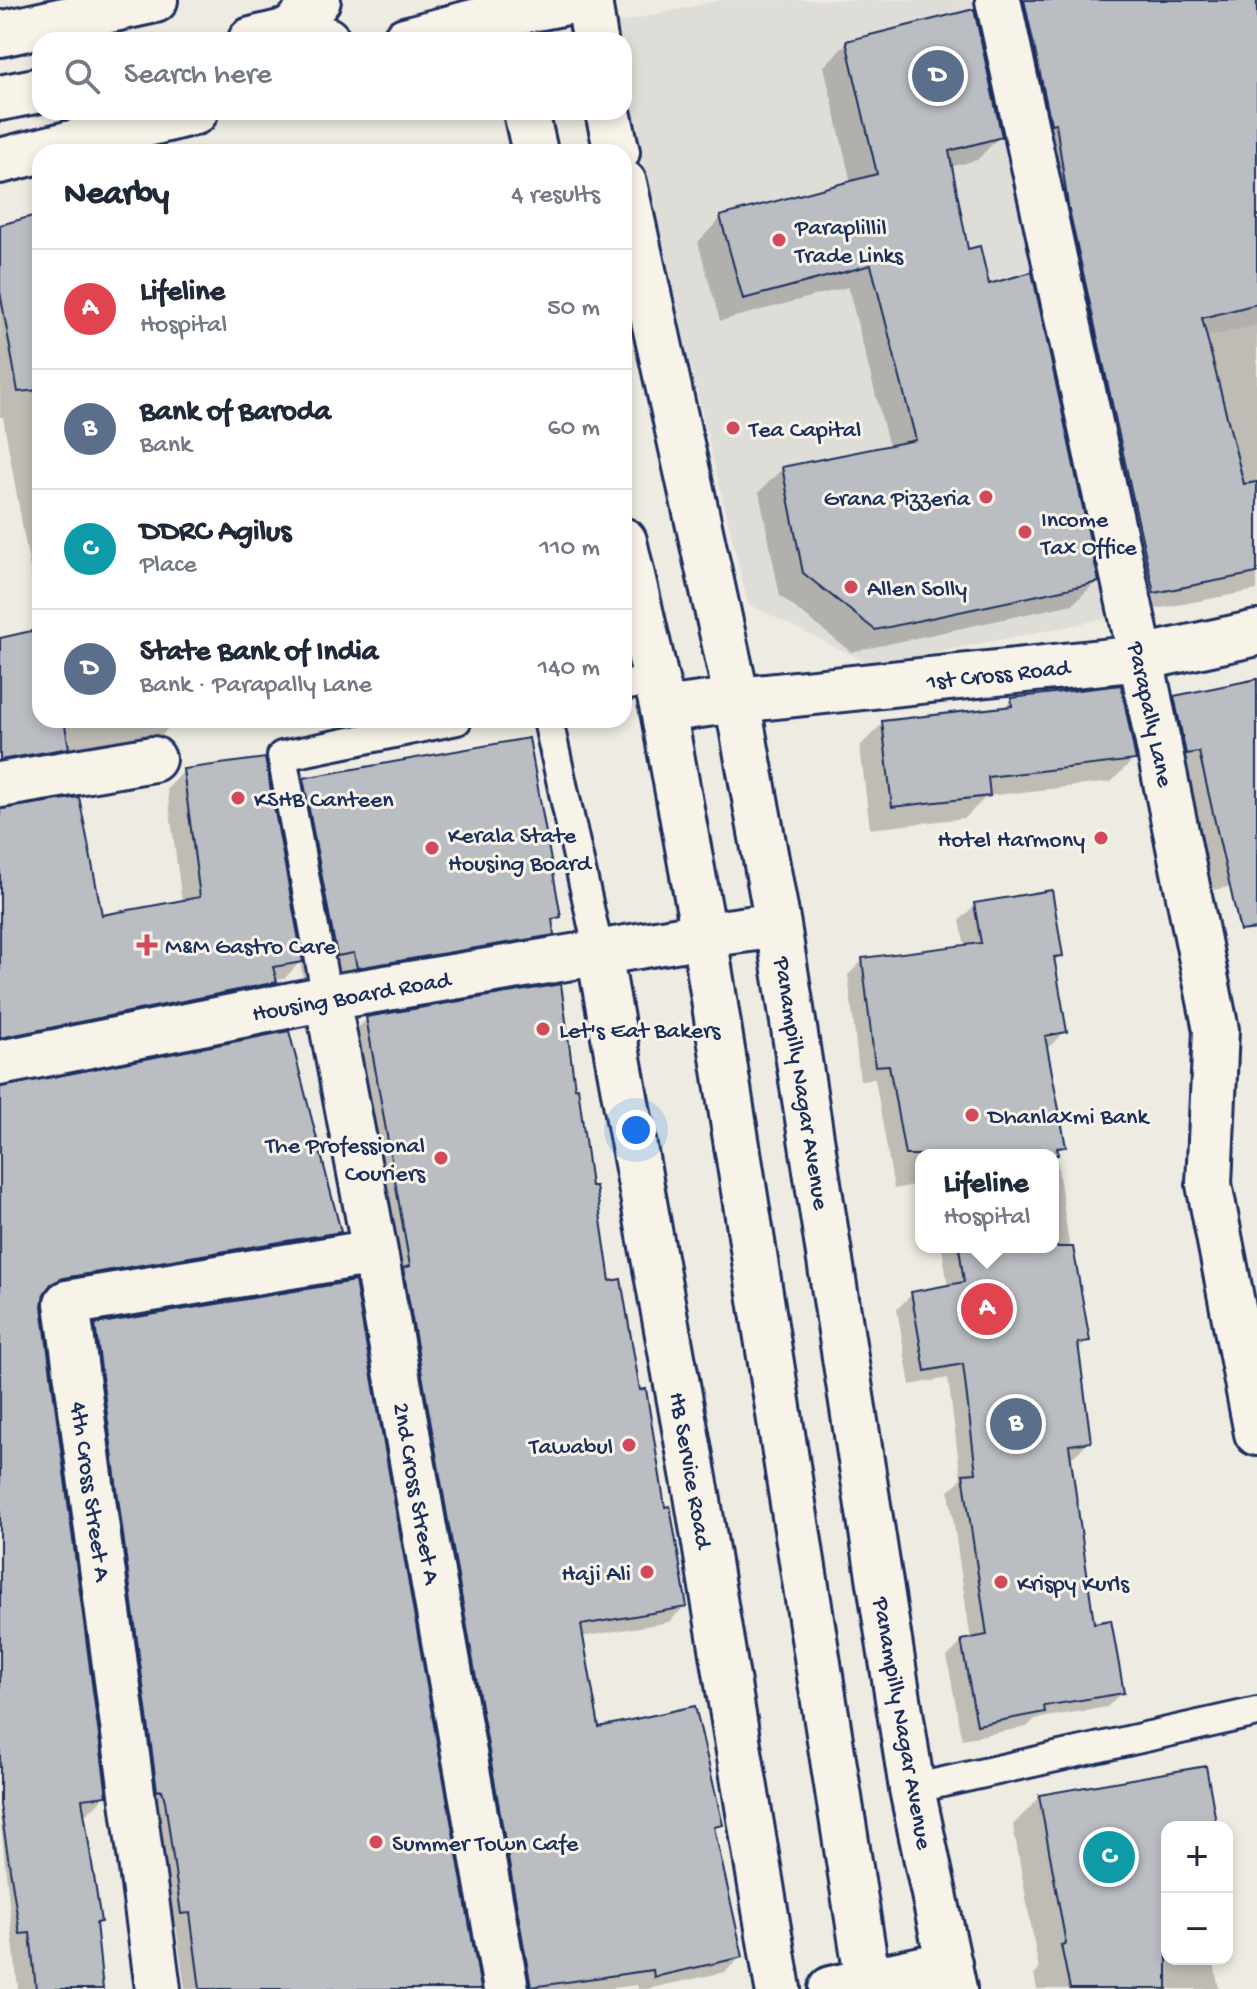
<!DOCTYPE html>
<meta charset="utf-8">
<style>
:root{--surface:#fff;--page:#f6f6f7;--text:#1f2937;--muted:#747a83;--line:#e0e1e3;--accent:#d1495b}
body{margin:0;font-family:"Gochi Hand",sans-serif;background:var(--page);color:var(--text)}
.controls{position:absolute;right:24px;bottom:24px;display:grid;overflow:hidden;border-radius:16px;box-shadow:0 4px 12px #0003}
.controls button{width:72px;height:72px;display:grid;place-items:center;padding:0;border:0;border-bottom:2px solid var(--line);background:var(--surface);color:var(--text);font:40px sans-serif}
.you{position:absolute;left:636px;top:1130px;width:28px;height:28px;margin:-20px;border:6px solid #fff;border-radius:50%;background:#1a73e8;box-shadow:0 0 0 12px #1a73e833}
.badge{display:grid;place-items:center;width:52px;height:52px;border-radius:50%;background:var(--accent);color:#fff;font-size:26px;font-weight:700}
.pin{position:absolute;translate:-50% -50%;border:4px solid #fff;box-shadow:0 2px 8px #0006}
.popup{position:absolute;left:915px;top:1149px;width:144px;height:104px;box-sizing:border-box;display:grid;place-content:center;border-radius:16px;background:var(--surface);filter:drop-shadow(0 2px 6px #0005);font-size:26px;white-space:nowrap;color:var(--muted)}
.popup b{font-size:30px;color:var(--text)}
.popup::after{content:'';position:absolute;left:50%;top:100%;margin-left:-16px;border:16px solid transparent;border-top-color:var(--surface)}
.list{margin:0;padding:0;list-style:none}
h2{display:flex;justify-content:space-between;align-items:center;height:104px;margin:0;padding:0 32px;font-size:34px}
h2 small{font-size:26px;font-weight:400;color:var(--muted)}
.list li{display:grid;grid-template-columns:52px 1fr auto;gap:24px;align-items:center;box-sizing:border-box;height:120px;padding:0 32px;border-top:2px solid var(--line)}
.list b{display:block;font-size:30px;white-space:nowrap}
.list p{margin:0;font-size:26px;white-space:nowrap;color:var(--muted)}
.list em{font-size:26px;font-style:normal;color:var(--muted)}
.icon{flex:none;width:44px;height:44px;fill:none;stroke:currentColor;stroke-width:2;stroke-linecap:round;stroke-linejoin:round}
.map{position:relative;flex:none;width:1257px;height:1989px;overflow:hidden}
.search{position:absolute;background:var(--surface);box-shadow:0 4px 12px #0003;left:32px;top:32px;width:600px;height:88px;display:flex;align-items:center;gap:20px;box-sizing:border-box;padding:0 28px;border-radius:24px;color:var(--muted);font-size:30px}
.panel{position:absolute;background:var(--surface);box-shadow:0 4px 12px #0003;left:32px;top:144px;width:600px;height:584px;border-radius:24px}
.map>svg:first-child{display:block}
.built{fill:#deddd8}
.shadow{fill:#0003}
.building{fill:#babdc2;stroke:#1b2f5e;stroke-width:2}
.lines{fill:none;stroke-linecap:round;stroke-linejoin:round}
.service-casing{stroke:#1b2f5e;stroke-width:34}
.minor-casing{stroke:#1b2f5e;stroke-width:50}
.tertiary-casing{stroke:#1b2f5e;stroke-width:50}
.primary-casing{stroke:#1b2f5e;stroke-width:50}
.service{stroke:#f7f3e8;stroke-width:28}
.minor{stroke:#f7f3e8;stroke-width:44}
.tertiary{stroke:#f7f3e8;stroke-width:44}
.primary{stroke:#f7f3e8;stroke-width:44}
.poi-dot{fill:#d1495b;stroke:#f7f3e8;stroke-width:3}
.labels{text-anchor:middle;stroke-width:6;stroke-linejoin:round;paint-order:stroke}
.poi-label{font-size:24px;fill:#1b2f5e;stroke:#f7f3e8;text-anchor:start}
.street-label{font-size:24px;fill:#1b2f5e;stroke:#f7f3e8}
</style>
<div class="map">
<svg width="1257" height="1989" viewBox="0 0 1257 1989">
<rect width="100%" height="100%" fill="#eeebe2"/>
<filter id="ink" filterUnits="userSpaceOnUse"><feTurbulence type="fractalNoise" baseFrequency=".0125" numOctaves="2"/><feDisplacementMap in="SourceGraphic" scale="16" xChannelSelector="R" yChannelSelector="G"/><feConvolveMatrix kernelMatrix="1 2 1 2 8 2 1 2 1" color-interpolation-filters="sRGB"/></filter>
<g filter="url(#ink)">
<!-- built -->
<path class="built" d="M721,0H1257V325L1054,372L1109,618L872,665L748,604L624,88V40H612L609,25Z"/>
<!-- shadow -->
<path class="shadow" d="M1015,0H1257V590L1134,613Z
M847,43L1000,136L977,160L950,167L967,251L987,286L1097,581L1073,604L851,652L780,596L759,492L783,468L889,447L848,287L720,321L698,242L721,218L851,183L824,66Z
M40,216V625L3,417H0V226Z
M40,632V720L175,721L158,739L62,752L50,764L0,773V640Z
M1257,681V881L1214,890L1185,765L1161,712L1175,698Z
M1012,700L1134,759L1111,782L987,796L965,818L870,829L860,746L883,723L1003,709Z
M184,771L273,811L304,780L559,916L550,925L552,934L520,966L305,987L300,962L284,979L274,980L258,999L0,1050V811L100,917L182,902L167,789Z
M975,905L1061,955L1053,963L1065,1031L1050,1046L1045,1047L1063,1146L1056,1154L1072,1265L1088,1340L1077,1351L1089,1441L1074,1456L1068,1457L1092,1626L1122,1692L1107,1707L1035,1719L1027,1727L962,1739L947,1657L962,1642L971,1641L949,1491L961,1479L948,1378L910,1385L897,1309L912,1294L948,1287L942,1247H1053V1155H921V1184L894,1189L875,1079L860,1080L848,975L863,960L965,947L960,920Z
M367,1019L589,1188L608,1283L638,1392L685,1606L669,1622L581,1637L597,1729L720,1824L713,1832L741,1957L725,1972L647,1989H638L637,1985L605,1989H514L351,1034Z
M0,1089L339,1232L321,1249L41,1296L40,1306L105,1796L88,1813L82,1814L99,1921L94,1926L101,1989H18L0,1815Z
M96,1326L477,1989H185L176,1926L167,1927L82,1340Z
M1040,1797L1215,1827H1167V1959H1213L1219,1989H1037L1034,1975L1039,1970L1013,1825Z"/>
<!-- building -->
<path class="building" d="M1024,0H1257V304L1202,318L1244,484L1257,482V573L1154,593L1068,205L1056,123L1051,124Z
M974,9L1002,137L949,151L968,249L980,246L989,284L1032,272L1099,582L875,630L803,573L782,467L916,440L871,265L743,299L720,216L877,174L846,41Z
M40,214V390L18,392L0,292V225Z
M40,629V720H64L69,748L0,760V638Z
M1257,679V929L1240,931L1199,752L1186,754L1174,696Z
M1121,685L1136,760L988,777L990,796L892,807L882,721L1012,706L1011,698Z
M529,738L561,917L552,919L554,935L357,968L354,953L337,956L303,778Z
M265,758L303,962L273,967L277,982L0,1038V809L79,797L102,915L200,897L183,769Z
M1052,890L1063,956L1054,957L1067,1032L1045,1036L1066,1147L1057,1148L1058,1155H905L889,1065L875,1066L862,958L981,943L974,903Z
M561,984L575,1088L578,1087L591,1186H596L610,1281L621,1279L640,1390L646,1389L665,1507L670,1506L687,1607L581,1625L599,1727L695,1706L723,1825L714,1827L743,1957L654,1977L653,1970L531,1987L403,1268L410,1266L366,1017Z
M289,1031L341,1232L63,1278L51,1284L44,1294L42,1306L107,1796L82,1799L101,1922L96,1923L103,1989H36L30,1933L20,1934L0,1805V1087Z
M959,1247H1073L1090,1341L1078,1343L1091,1442L1069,1445L1094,1623L1111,1620L1124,1693L1044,1706L1045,1712L977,1725L961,1640L987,1635L963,1474L976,1473L963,1364L925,1371L911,1292L964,1282Z
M355,1281L481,1989H200L190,1913L181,1914L165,1801L162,1790L157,1791L95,1324Z
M1206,1766L1217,1827H1167V1989H1070L1061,1945L1066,1944L1039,1795Z"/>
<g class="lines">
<!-- service casing -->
<g class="service-casing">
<path id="service" d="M624,686L656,679
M548,720L599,953
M327,998L282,756L457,720
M912,1789L1257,1712"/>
</g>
<!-- minor casing -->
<g class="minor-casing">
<path id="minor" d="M998,0L1141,658L1216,1030L1209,1184L1257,1433
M0,34L155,0
M0,161L195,112
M737,700L1141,658L1257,633
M0,785L153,759
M599,953L697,1495L778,1989
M327,998L375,1252L506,1989
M0,1063L327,998L704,935
M158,1989L67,1303L375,1252"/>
</g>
<!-- tertiary casing -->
<g class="tertiary-casing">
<path id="tertiary" d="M589,0L595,40
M526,112L535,152
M608,112L617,152
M624,183L737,700L778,925L912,1789L954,1989
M624,541L663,710L704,935L869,1989
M663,710L737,700
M704,935L778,925
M831,1989L949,1963"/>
</g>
<!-- primary casing -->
<g class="primary-casing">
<path id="primary" d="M292,30L318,0
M251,40L292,30L327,40
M405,40L500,15L578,0
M0,98L40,90"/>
</g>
<!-- service -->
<use href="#service" class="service"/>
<!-- minor -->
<use href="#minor" class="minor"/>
<!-- tertiary -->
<use href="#tertiary" class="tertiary"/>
<!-- primary -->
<use href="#primary" class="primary"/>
</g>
</g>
<!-- markers -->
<g class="poi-dot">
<circle cx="779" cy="240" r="8"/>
<circle cx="733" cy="428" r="8"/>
<circle cx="986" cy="497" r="8"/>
<circle cx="1025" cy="532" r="8"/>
<circle cx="851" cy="587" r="8"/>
<circle cx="238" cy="798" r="8"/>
<circle cx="1101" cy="838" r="8"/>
<circle cx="432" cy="848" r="8"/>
<path d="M143 933h8v8h8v8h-8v8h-8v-8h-8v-8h8z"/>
<circle cx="543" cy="1029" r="8"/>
<circle cx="972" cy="1115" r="8"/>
<circle cx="441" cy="1158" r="8"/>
<circle cx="629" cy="1445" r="8"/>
<circle cx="647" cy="1572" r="8"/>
<circle cx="1001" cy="1582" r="8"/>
<circle cx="376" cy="1842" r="8"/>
</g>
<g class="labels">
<!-- poi labels -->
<g class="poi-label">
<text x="795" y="234">Paraplillil<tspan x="795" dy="28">Trade Links</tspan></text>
<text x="749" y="436">Tea Capital</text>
<text x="970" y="505" text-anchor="end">Grana Pizzeria</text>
<text x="1041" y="526">Income<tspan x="1041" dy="28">Tax Office</tspan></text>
<text x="867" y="595">Allen Solly</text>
<text x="254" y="806">KSHB Canteen</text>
<text x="448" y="842">Kerala State<tspan x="448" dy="28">Housing Board</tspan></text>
<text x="1085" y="846" text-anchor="end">Hotel Harmony</text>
<text x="165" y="953">M&amp;M Gastro Care</text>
<text x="559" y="1037">Let's Eat Bakers</text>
<text x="988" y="1123">Dhanlaxmi Bank</text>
<text x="425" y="1152" text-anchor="end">The Professional<tspan x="425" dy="28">Couriers</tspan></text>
<text x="613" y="1453" text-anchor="end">Tawabul</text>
<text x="631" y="1580" text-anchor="end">Haji Ali</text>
<text x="1017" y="1590">Krispy Kurls</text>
<text x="392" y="1850">Summer Town Cafe</text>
</g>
<!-- street labels -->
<g class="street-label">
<text transform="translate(998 673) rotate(-6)" y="8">1st Cross Road</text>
<text transform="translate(1152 714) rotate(78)" y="8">Parapally Lane</text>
<text transform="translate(351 995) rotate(-10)" y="8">Housing Board Road</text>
<text transform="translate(803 1083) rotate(81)" y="8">Panampilly Nagar Avenue</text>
<text transform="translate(692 1470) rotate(80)" y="8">HB Service Road</text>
<text transform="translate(92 1491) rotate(82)" y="8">4th Cross Street A</text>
<text transform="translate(418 1493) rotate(80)" y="8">2nd Cross Street A</text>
<text transform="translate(904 1723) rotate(80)" y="8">Panampilly Nagar Avenue</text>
</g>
</g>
</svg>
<div class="controls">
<button>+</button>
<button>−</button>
</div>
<div class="you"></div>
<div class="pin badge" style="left:987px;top:1309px;background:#e0444e">A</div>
<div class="popup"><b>Lifeline</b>Hospital</div>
<div class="pin badge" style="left:1016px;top:1424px;background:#5c6f8a">B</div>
<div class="pin badge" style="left:1109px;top:1857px;background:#0f9aa8">C</div>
<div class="pin badge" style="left:938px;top:76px;background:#5c6f8a">D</div>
<div class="search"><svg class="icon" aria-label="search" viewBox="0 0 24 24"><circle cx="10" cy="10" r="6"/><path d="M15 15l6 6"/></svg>Search here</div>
<section class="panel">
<h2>Nearby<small>4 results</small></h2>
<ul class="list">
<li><span class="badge" style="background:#e0444e">A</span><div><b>Lifeline</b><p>Hospital</p></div><em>50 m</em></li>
<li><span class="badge" style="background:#5c6f8a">B</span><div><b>Bank of Baroda</b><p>Bank</p></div><em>60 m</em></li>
<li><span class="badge" style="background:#0f9aa8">C</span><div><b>DDRC Agilus</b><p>Place</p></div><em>110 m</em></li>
<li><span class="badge" style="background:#5c6f8a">D</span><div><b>State Bank of India</b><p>Bank · Parapally Lane</p></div><em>140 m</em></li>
</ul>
</section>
</div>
